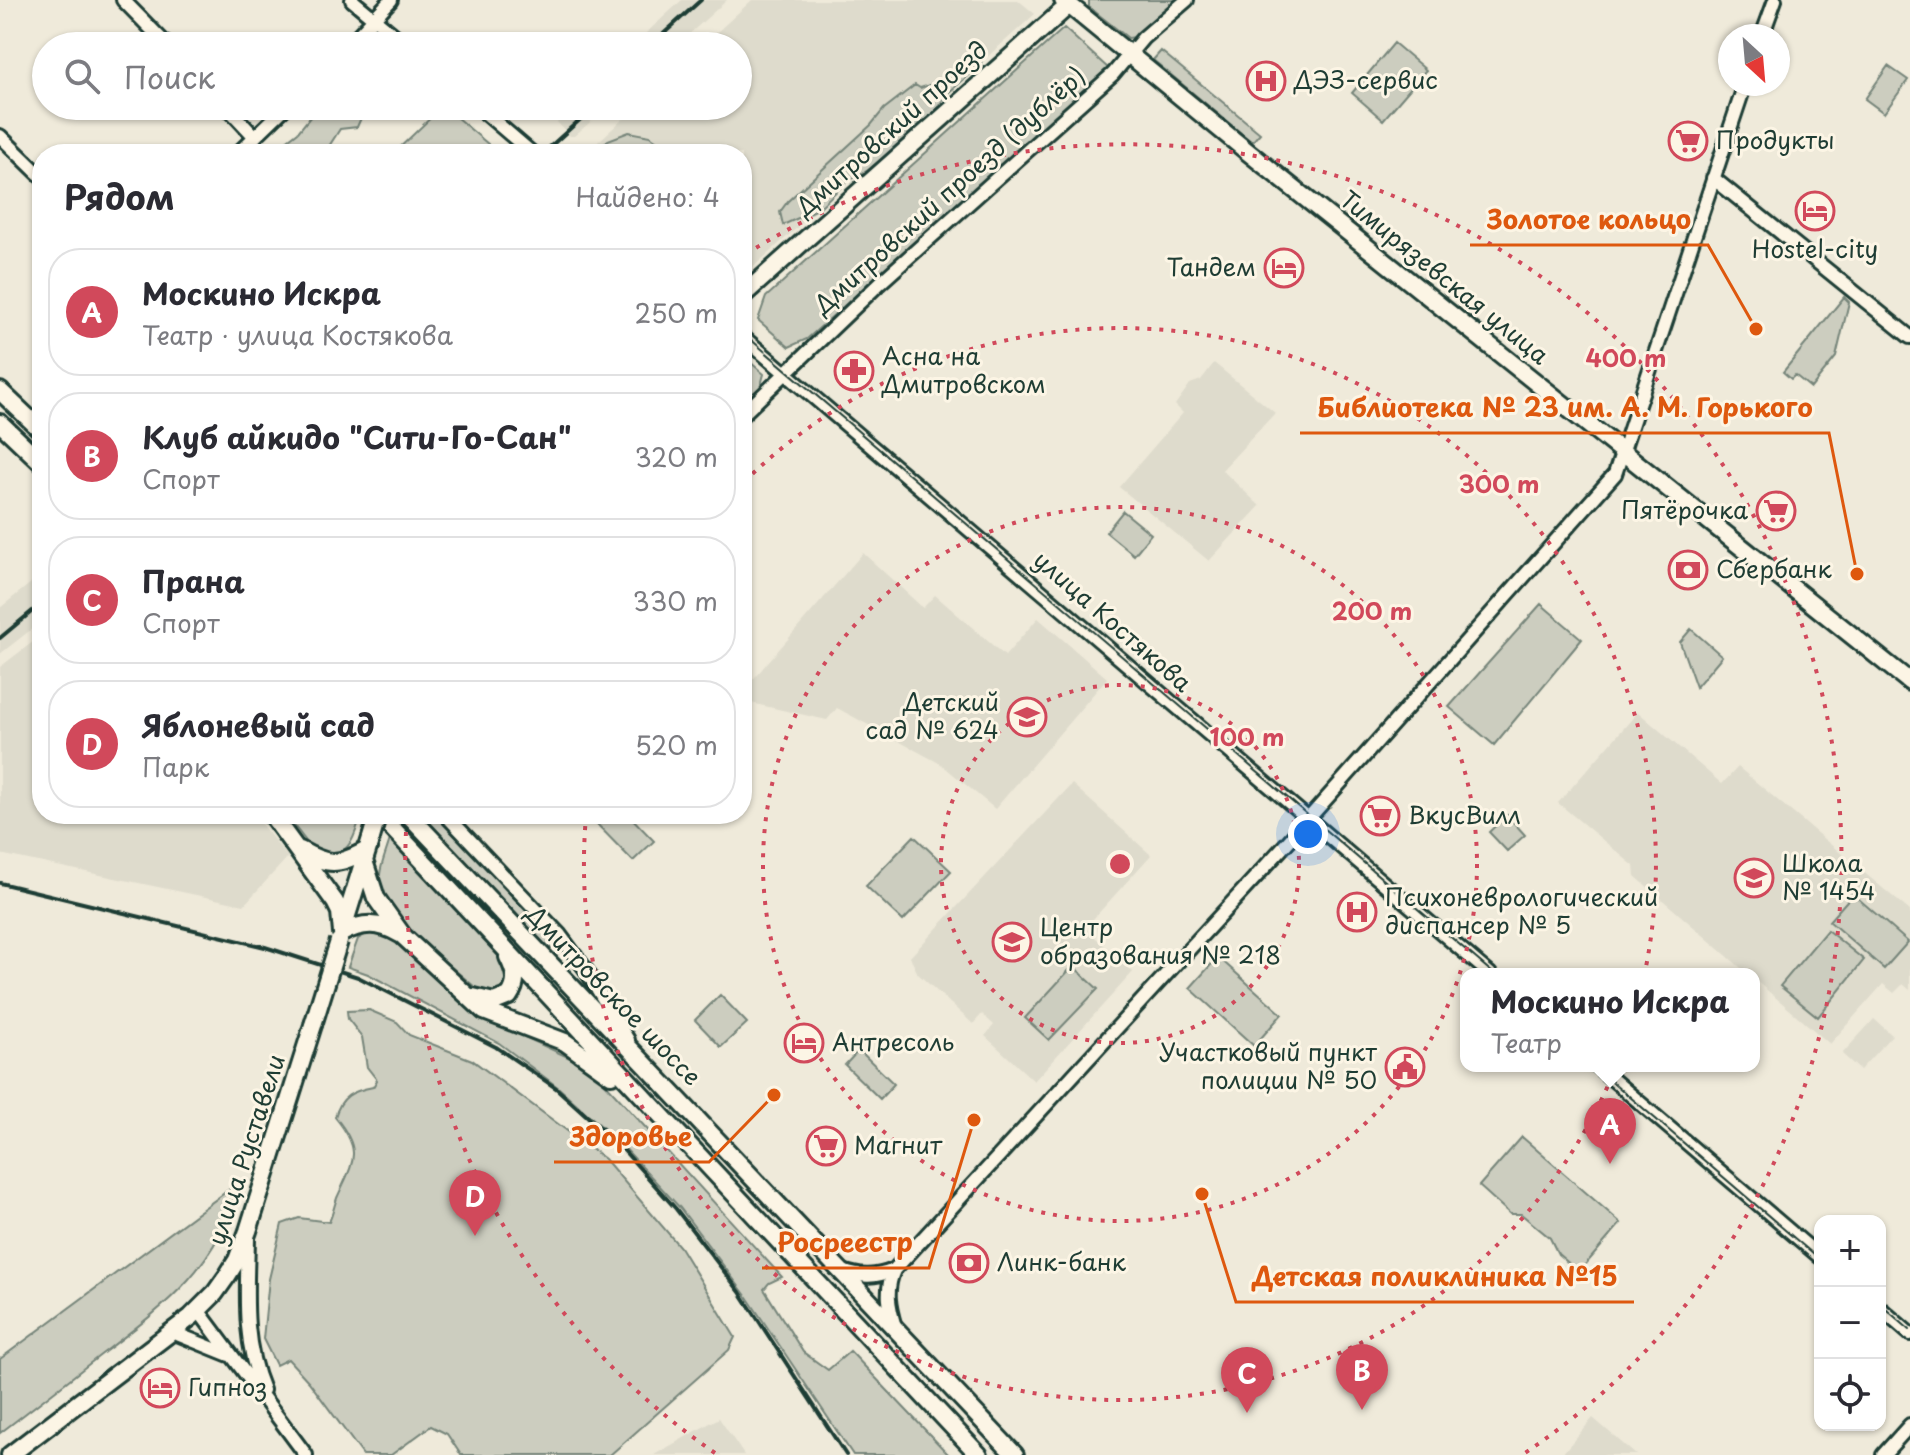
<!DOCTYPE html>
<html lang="ru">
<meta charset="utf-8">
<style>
:root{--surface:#fff;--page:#f2f2f3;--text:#2b2b33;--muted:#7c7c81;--line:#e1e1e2;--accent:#d1495b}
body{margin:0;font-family:"Playpen Sans",sans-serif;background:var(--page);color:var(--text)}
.controls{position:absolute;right:24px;bottom:24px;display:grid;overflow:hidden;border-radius:16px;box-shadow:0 2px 6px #0004}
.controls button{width:72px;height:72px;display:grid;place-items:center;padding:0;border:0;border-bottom:2px solid var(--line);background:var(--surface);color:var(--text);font:40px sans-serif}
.compass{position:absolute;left:1718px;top:24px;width:72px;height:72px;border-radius:50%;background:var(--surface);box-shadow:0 2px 6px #0004;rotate:154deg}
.you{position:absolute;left:1308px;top:834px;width:28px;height:28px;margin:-20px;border:6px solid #fff;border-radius:50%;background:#1a73e8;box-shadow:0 0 0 12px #1a73e833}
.badge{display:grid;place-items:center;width:52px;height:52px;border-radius:50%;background:var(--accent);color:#fff;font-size:26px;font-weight:700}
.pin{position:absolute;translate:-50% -66px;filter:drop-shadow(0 2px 4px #0008)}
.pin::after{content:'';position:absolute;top:42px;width:28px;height:24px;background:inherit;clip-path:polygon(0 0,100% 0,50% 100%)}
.popup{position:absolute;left:1460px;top:968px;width:300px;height:104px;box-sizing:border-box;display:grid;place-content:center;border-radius:16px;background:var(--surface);filter:drop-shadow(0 2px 6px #0005);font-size:26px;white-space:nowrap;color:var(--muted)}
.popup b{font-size:30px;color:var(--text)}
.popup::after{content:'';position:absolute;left:50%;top:100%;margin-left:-16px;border:16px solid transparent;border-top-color:var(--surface)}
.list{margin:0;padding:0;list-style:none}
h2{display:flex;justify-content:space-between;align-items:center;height:104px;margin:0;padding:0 32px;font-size:34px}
h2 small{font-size:26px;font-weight:400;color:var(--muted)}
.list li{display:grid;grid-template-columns:52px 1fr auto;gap:24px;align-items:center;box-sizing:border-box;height:128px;margin:0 16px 16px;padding:0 16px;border:2px solid var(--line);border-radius:32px}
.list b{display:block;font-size:30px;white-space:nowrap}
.list p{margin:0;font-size:26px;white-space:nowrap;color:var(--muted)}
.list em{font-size:26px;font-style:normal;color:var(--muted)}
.icon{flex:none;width:44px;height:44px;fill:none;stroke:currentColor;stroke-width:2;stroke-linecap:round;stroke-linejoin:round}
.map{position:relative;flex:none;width:1910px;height:1455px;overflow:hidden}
.search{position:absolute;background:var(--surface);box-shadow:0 2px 6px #0004;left:32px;top:32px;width:720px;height:88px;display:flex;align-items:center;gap:20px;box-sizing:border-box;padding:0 28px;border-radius:44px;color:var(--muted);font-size:30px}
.panel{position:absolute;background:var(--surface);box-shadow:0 2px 6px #0004;left:32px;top:144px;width:720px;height:680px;border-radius:32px}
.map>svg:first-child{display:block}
.built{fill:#dedbcc}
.green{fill:#cccdbf;stroke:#76857a;stroke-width:2}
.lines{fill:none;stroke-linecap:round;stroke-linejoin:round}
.minor-casing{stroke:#1f3d34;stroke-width:18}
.major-casing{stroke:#1f3d34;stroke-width:22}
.minor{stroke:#fcf5e5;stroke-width:12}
.major{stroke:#fcf5e5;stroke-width:16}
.tram{stroke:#1f3d34;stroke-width:2}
.rail{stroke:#1f3d34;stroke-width:4}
.major-bridge-casing{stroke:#1f3d34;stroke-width:22;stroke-linecap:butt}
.major-bridge{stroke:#fcf5e5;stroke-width:16}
.ring{fill:none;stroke:#d1495b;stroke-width:4;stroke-dasharray:4 8}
.labels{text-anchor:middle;stroke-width:6;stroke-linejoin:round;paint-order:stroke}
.poi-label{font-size:24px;fill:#1f3d34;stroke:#fcf5e5;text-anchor:start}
.street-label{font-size:24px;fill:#1f3d34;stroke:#fcf5e5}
.centre{fill:#d1495b;stroke:#fcf5e5;stroke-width:4}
.ring-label{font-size:24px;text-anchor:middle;font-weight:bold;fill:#d1495b;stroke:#fcf5e5;stroke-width:6;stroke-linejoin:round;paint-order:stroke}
.leader{fill:none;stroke:#de580e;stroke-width:3}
.callout-dot{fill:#de580e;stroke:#fcf5e5;stroke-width:3}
.callout-label{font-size:26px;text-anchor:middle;font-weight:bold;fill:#de580e;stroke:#fcf5e5;stroke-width:6;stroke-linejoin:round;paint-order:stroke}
</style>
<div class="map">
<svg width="1910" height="1455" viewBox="0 0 1910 1455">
<rect width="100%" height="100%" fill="#efeada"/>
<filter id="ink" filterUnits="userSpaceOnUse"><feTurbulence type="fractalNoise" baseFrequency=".0125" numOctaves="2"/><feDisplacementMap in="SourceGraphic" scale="16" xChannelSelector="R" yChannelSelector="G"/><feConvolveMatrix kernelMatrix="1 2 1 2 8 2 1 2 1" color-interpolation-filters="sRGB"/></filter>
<g filter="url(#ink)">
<!-- built -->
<path class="built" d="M682,0H727L676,46H632Z
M752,0H1018L1035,14L742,277V154H585L637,106H738V46H702Z
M565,106H609L574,136H570L557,122Z
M1214,363L1275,413L1222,470L1260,506L1209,561L1119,487L1183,413L1175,405L1190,384L1201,380Z
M863,553L923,608L935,595L1005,656L1038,618L1107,678L995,809L941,764L837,708L827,720L742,701V692Z
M42,574V621L0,654V608Z
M42,635V814H253L288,857L244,905L0,854V667Z
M1638,712L1722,784L1738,767L1910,911V990L1903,984L1894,993L1883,984L1830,1044L1754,979V974H1748L1635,876L1634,866L1558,803Z
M1072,784L1151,855L1085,928L1133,972L1034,1081L985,1036L994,1025L982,1014L973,1024L918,974L910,957Z
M1874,1019L1892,1035L1860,1070L1842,1054Z
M719,1418L744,1455H654Z
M1593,1418L1636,1455H1561Z"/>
<!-- green -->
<path class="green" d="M1089,0H1177L1136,37L1128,38L1089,7Z
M1064,28L1109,69L807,339L789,347L758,320L766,297Z
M1394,43L1426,70L1383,120L1352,93Z
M1161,51L1260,133L1252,142L1153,60Z
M972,53L982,60L980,66L948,93L933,114L913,133L867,171L846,182L818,209L783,225L780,212L788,201L871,125L884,109L915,85L920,88C939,83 960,68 972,53Z
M1888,66L1908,80L1884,113L1865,99Z
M319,106H350L361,118L357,127L340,129L324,154H275L276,149L298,132Z
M443,106L488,144L489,154H393Z
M629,132L650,136L675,154H596L608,140Z
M1844,297L1849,302L1836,357L1811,388L1795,375L1791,379L1783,372Z
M742,355L764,374L759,392L742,407Z
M1123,511L1151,534L1134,555L1106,532Z
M1541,604L1582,639L1494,745L1449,707Z
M1691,629L1722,656L1696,687L1680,642Z
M285,814H361C355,836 352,849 330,858L312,849Z
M420,814H439L555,940L554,948H546Z
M587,814H628L654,841L633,861Z
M1507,815L1525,835L1507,851L1489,832Z
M914,836L951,871L903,921L866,886Z
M390,839L507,965L511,980L501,995L483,994C458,971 388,920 380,888C377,872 386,854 390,839Z
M1853,894L1908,942L1884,969L1829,921Z
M1827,930L1864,960L1818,1017L1780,986Z
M372,931L386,934L473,1013L583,1064L604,1082L782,1277L769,1283L764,1289L803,1352L828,1370L850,1351L949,1455H853L747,1297L680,1208L620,1143L559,1088L499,1043L368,974L348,967L358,939Z
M1218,957L1282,1014L1254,1046L1190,988Z
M1073,966L1098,989L1049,1040L1025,1018Z
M720,995L747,1023L721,1047L695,1020Z
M369,1010L397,1022L409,1035L472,1060L605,1159L680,1247L735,1337L729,1350L610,1455H461L447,1434L431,1426L391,1455H363L309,1382L288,1359L276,1365L263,1339L269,1279L282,1224L299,1218L329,1222C333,1214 334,1206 337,1198C353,1162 364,1152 335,1117C341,1096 352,1091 373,1087L377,1080L367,1067L362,1037L348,1019L347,1011Z
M859,1050L894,1084L880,1099L845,1065Z
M1522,1137L1621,1223L1579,1272L1558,1254L1550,1238L1521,1214H1510L1479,1186Z
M238,1183C220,1267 162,1308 98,1357C66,1382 33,1408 0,1433V1359Z"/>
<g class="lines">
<!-- minor casing -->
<g class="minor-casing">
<path id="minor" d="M123,0L168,46
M352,0L407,46
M1762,36L1775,0
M348,46L391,0
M226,106L255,137
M477,106L533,154
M0,136L42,177
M237,154L287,106
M1713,178L1910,337
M742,336L1490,974
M742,415L881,282L1113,74L1143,38L1187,0
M445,814L560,935L586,970L628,1040
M1597,1066L1820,1257
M248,1239C247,1291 242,1340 263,1390
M843,1271C861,1278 876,1277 894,1270
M1880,1308L1910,1334
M198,1310L306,1455
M895,1327C889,1307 885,1290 894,1270L1286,844L1615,474L1745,84
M172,1332L229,1355
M1883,1455L1910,1425"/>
</g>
<!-- major casing -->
<g class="major-casing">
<path id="major" d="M1063,0L1248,152L1910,682
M742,296L1069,5
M0,391L42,431
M0,423L42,463
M271,814L335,902L340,912L342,933
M379,814L979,1455
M408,814L1015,1455
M300,850C328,866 338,866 367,850
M364,861L376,898L403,936L484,1011L565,1042L611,1075
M343,928L371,838
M342,933C363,922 379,922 400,934
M473,997L494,1002L509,996C519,982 515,971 508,957
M10,1455L191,1317L215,1293L227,1276L237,1260L248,1231L313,1025"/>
</g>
<!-- minor -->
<use href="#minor" class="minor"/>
<!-- major -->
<use href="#major" class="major"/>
<!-- tram -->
<path class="tram" d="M742,332L1494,974
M1594,1066L1820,1260
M1880,1304L1910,1330"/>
<!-- rail -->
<path class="rail" d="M650,46L701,0
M542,154L595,106
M0,638L42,603
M0,883L265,947L358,977L496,1047L556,1088L618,1144L676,1209L740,1292L846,1455"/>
<!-- major-bridge casing -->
<g class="major-bridge-casing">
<path id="major-bridge" d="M371,838L378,814
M313,1025L339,941"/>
</g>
<!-- major-bridge -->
<use href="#major-bridge" class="major-bridge"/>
</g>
</g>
<!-- distance rings -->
<g class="ring">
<circle cx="1120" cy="864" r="179"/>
<circle cx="1120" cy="864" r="357"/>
<path d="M744 482A536 536 0 1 1 586 817"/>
<path d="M715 1453A715 715 0 0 1 407 814M746 254A715 715 0 0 1 1525 1453"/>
</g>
<!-- icons -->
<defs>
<g id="hospital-ring" transform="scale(2)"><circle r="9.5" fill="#fcf5e5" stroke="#d1495b" stroke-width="1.5"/><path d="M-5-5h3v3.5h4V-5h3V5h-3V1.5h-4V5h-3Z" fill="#d1495b"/></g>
<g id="supermarket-ring" transform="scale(2)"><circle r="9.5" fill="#fcf5e5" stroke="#d1495b" stroke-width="1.5"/><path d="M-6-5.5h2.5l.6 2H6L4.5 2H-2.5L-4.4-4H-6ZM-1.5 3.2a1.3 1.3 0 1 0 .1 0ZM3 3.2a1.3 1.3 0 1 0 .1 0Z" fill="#d1495b"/></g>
<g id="hotel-ring" transform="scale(2)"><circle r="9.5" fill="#fcf5e5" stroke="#d1495b" stroke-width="1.5"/><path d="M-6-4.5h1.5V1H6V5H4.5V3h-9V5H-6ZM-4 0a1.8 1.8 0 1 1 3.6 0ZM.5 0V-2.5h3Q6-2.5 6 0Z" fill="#d1495b"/></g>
<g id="pharmacy-ring" transform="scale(2)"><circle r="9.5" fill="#fcf5e5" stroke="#d1495b" stroke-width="1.5"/><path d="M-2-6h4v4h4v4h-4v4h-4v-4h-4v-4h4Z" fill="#d1495b"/></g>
<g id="bank-ring" transform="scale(2)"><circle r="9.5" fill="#fcf5e5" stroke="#d1495b" stroke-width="1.5"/><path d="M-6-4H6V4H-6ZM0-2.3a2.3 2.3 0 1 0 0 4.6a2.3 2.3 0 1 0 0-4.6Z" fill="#d1495b"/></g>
<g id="school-ring" transform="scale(2)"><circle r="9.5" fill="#fcf5e5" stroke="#d1495b" stroke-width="1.5"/><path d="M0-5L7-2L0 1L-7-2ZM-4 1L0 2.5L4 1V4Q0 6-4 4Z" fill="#d1495b"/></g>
<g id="civic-ring" transform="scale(2)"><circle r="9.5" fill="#fcf5e5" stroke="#d1495b" stroke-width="1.5"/><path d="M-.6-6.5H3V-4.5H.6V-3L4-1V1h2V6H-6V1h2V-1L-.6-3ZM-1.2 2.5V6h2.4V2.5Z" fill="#d1495b"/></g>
</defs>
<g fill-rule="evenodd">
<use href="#hospital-ring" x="1266" y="81"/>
<use href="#supermarket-ring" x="1688" y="141"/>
<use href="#hotel-ring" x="1815" y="211"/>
<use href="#hotel-ring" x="1284" y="268"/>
<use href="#pharmacy-ring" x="854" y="371"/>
<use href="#supermarket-ring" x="1776" y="511"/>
<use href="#bank-ring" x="1688" y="570"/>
<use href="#school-ring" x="1027" y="717"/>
<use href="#supermarket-ring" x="1380" y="816"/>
<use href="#school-ring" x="1754" y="878"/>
<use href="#hospital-ring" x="1357" y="912"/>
<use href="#school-ring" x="1012" y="942"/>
<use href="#hotel-ring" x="804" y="1043"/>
<use href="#civic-ring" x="1405" y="1067"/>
<use href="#supermarket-ring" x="826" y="1146"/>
<use href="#bank-ring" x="969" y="1263"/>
<use href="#hotel-ring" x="160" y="1388"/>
</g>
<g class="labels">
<!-- poi labels -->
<g class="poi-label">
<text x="1294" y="89">ДЭЗ-сервис</text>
<text x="1716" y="149">Продукты</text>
<text x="1815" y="258" text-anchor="middle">Hostel-city</text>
<text x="1256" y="276" text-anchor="end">Тандем</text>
<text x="882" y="365">Асна на<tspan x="882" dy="28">Дмитровском</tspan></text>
<text x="1748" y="519" text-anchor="end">Пятёрочка</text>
<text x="1716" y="578">Сбербанк</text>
<text x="999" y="711" text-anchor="end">Детский<tspan x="999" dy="28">сад № 624</tspan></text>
<text x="1408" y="824">ВкусВилл</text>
<text x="1782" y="872">Школа<tspan x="1782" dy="28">№ 1454</tspan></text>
<text x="1385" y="906">Психоневрологический<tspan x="1385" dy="28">диспансер № 5</tspan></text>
<text x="1040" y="936">Центр<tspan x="1040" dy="28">образования № 218</tspan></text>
<text x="832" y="1051">Антресоль</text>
<text x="1377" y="1061" text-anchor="end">Участковый пункт<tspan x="1377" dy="28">полиции № 50</tspan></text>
<text x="854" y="1154">Магнит</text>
<text x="997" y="1271">Линк-банк</text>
<text x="188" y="1396">Гипноз</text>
</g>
<!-- street labels -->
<g class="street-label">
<text transform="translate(892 129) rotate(-42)" y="8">Дмитровский проезд</text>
<text transform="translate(950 191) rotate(-42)" y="8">Дмитровский проезд (дублёр)</text>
<text transform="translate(1444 278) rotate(39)" y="8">Тимирязевская улица</text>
<text transform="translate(1112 622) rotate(41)" y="8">улица Костякова</text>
<text transform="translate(613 996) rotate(46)" y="8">Дмитровское шоссе</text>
<text transform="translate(247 1150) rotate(-72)" y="8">улица Руставели</text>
</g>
</g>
<circle cx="1120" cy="864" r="12" class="centre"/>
<g class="ring-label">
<text x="1626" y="367">400 m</text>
<text x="1499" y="493">300 m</text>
<text x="1372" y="620">200 m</text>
<text x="1247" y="746">100 m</text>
</g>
<!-- callouts -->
<path class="leader" d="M1756 329L1708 245H1470M1857 574L1829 433H1300M774 1095L709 1162H554M974 1120L929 1268H762M1202 1194L1236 1302H1634"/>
<g class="callout-dot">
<circle cx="1756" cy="329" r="8"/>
<circle cx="1857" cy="574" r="8"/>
<circle cx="774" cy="1095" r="8"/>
<circle cx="974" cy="1120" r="8"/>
<circle cx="1202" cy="1194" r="8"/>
</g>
<g class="callout-label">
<text x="1589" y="229">Золотое кольцо</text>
<text x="1565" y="417">Библиотека № 23 им. А. М. Горького</text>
<text x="631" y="1146">Здоровье</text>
<text x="845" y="1252">Росреестр</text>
<text x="1435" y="1286">Детская поликлиника №15</text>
</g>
</svg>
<div class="controls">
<button>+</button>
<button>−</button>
<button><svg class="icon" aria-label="locate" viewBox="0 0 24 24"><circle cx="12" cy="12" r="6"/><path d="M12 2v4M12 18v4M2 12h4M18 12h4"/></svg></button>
</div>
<svg class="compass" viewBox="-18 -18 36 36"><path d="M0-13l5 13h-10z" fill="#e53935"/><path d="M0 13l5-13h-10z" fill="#7c7c81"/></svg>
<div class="you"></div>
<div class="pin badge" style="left:1610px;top:1164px">A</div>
<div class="popup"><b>Москино Искра</b>Театр</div>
<div class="pin badge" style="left:1362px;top:1410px">B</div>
<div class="pin badge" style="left:1247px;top:1413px">C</div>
<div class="pin badge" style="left:475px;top:1236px">D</div>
<div class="search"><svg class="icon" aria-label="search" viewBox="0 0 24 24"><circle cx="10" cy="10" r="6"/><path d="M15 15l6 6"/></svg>Поиск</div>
<section class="panel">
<h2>Рядом<small>Найдено: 4</small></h2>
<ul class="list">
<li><span class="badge">A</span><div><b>Москино Искра</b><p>Театр · улица Костякова</p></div><em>250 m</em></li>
<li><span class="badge">B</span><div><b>Клуб айкидо &quot;Сити-Го-Сан&quot;</b><p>Спорт</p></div><em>320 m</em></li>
<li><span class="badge">C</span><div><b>Прана</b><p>Спорт</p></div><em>330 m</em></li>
<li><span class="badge">D</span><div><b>Яблоневый сад</b><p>Парк</p></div><em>520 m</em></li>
</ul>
</section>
</div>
